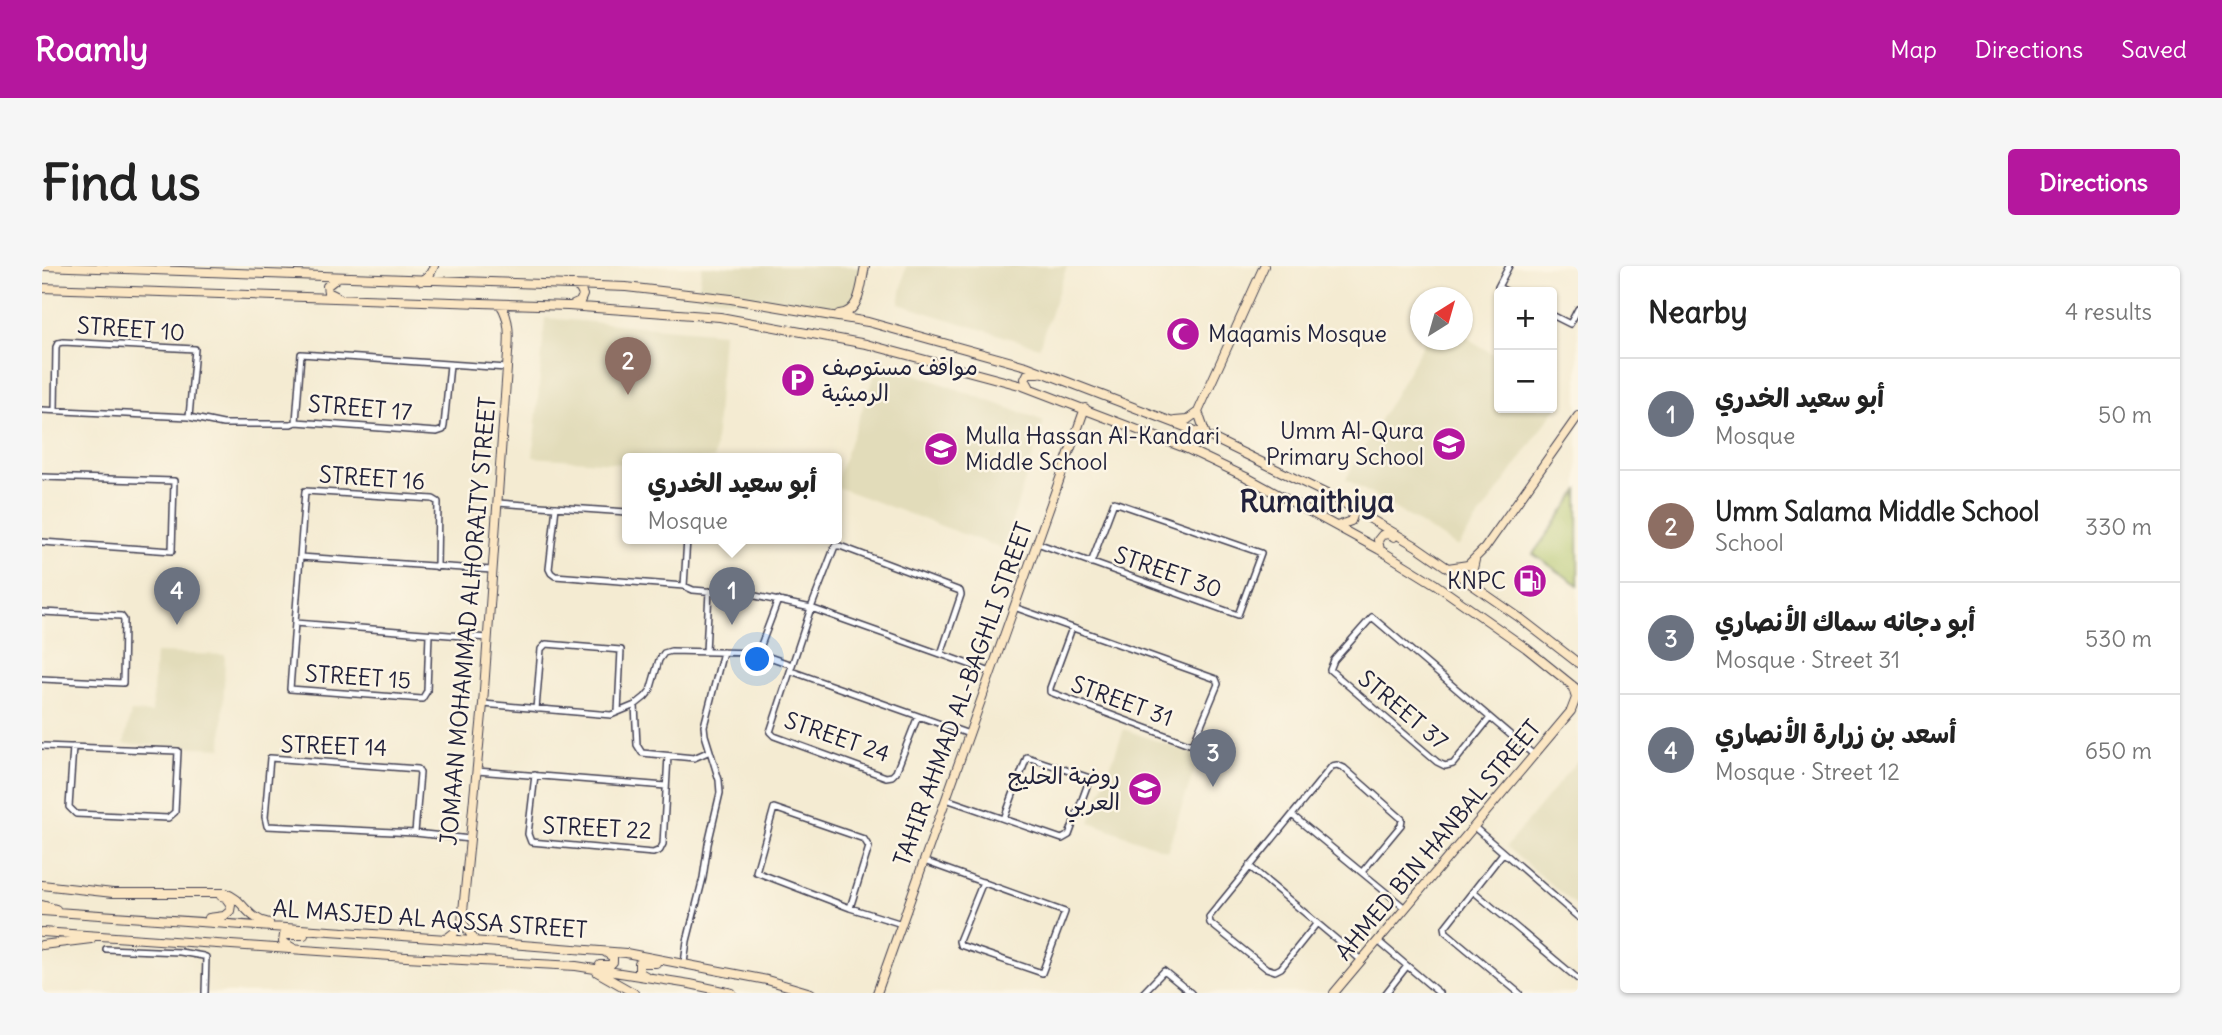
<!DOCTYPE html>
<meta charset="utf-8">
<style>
:root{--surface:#fff;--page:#f6f6f6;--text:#222;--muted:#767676;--line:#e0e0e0;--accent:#b5179e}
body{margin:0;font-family:Delius,"Playpen Sans Arabic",sans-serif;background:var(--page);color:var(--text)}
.controls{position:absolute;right:21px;top:21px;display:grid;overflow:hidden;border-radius:7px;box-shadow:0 2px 5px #0004}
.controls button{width:63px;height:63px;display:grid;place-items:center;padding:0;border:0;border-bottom:2px solid var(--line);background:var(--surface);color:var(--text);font:35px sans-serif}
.compass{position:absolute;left:1368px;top:21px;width:63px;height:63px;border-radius:50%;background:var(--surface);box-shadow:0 2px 5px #0004;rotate:37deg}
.you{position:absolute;left:716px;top:394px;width:24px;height:24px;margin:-18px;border:5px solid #fff;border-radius:50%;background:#1a73e8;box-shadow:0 0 0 10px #1a73e833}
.badge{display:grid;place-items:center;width:46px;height:46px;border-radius:50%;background:var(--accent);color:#fff;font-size:23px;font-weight:700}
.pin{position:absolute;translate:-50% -58px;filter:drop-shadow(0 2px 4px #0008)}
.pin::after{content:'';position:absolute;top:37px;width:24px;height:21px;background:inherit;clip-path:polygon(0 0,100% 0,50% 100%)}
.popup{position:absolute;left:580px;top:187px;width:220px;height:91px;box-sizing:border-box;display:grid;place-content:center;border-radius:7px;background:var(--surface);filter:drop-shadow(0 2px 5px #0005);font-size:23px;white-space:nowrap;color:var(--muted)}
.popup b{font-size:26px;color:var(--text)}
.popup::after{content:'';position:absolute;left:50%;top:100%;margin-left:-14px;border:14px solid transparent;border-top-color:var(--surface)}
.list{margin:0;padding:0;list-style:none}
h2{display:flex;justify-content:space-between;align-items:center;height:91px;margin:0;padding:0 28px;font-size:30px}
h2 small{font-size:23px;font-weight:400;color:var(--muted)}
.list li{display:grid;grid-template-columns:46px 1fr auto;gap:21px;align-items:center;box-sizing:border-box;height:112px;padding:0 28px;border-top:2px solid var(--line)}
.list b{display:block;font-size:26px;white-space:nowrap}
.list p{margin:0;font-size:23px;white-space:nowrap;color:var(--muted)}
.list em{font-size:23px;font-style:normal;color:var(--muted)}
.map{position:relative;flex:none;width:1536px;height:727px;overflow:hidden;border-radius:7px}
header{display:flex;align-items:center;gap:42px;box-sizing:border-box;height:98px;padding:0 35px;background:var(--accent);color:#fff}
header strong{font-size:33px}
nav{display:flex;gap:38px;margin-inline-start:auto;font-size:24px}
.intro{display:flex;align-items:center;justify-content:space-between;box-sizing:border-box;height:168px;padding:0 42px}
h1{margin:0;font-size:49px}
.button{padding:18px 32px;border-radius:7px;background:var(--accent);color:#fff;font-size:24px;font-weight:700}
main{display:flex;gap:42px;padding:0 42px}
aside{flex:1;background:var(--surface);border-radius:7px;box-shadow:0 2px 5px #0004}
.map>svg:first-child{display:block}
.built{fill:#e2dcba}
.green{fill:#aec367;stroke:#687251;stroke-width:2}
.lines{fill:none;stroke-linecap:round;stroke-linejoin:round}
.street-casing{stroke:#424052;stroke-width:8}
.secondary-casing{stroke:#424052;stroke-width:10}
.street{stroke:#fff;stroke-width:5}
.secondary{stroke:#fbe6c3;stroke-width:8}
.labels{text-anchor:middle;stroke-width:5;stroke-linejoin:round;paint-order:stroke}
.street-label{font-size:23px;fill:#22223b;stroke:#fcf5e5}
.poi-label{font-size:23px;fill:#22223b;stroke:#fcf5e5;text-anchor:start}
.district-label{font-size:30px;font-weight:bold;fill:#22223b;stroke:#fcf5e5}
</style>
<header>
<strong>Roamly</strong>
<nav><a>Map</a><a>Directions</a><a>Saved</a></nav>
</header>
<div class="intro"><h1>Find us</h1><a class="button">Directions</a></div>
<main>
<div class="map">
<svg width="1536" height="727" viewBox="0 0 1536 727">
<rect width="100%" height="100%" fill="#fcf5e5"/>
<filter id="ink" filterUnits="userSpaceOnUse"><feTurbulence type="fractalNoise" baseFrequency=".0143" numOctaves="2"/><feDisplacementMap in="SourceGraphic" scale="14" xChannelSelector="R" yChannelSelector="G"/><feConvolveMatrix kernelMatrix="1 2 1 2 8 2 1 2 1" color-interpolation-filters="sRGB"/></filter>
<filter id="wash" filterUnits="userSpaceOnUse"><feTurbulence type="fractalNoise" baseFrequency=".00686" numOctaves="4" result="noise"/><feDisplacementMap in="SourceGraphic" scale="28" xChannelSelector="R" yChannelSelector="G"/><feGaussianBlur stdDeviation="1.57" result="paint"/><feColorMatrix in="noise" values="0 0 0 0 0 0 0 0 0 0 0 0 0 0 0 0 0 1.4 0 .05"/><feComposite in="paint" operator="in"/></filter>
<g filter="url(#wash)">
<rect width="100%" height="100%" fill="#f4ebd2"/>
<!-- built -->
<path class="built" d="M660,0H822L815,37L799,48L656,29Z
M864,0H1025L997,81L857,38Z
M503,52L681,67L672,193H585V198L491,191Z
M1421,69L1457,92V142H1510V124L1522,131L1416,281L1304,213L1384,74H1420Z
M838,95L1002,155L961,283L795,221V212Z
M113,387L183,389L180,482L82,478L89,446L110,447Z
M1082,463L1157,490L1125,585L1048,556Z
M1536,494V641L1464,581Z"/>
<!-- green -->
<path class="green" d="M1536,225V319L1491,288Z"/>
</g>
<g filter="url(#ink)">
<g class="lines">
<!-- street casing -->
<g class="street-casing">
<path id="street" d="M1466,26L1456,21L1467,0
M1510,49L1528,58L1536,43
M0,144L147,151L181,158H249L254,156L395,166L401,164L402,160L408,99
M13,144L14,81L16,77L21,76L153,83L147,151
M254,156L259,88L465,102
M0,211L132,215L130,285L0,276
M456,237L585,246
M514,241L507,303L509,307L513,310L642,320L651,324L709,329L769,342L949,406
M995,277L1196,349L1219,287L1072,236L1049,297
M258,291L450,304
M642,320L645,273
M972,341L1174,413L1176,418L1151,478H1147L1008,426V422L1030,362
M0,346L79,350L82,354L81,417L0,413
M253,357L446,372
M387,368L385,425L380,433L248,423L263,225L391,233L396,236L395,301
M664,386L667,325
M716,387L736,334
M749,405L927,468
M441,438L569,449L593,439L603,431L608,425L617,394L622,387L629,385L716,387L750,399
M593,439L595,479L600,487L652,492L668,485
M494,443L499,383L504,378L579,384L576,446
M876,450L854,506L850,510L844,511L732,470L728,466L769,342L793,280H798L918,325L919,329L899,388
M1448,452L1411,498L1403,500L1395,496L1288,404L1292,394L1330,351L1492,489
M0,480L136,485L133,546L126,552L34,548L27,541L31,481
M435,505L624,520
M493,509L486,568L489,576L611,587L618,584L621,578L626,490
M904,533L1020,573L1027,569L1048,512L985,491L962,553
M1250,549L1363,642
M1432,561L1536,651
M373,567L378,507L376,503L228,492L223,551L225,560L373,567L428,573
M1461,587L1403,661L1404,666L1477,727
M882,595L1023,646L1000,707L918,679L917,675L941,616
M1207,600L1319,694
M1431,625L1536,713
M808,642L827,581L822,573L732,542L714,606L808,642L860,658
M1275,657L1239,702L1233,705L1224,702L1168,657L1167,651L1290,500L1295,499L1302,502L1360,553L1359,559L1320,606
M1336,675L1397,727
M64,683L138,686L161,690L164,691L163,727
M642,697L645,675L661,612L666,578L678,527L677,514L663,469L662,460L681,386
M1101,727L1122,705L1149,727
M1344,727L1365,700"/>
</g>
<!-- secondary casing -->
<g class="secondary-casing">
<path id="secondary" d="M0,0L584,21L689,33L826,56L984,100L1164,169L1293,232L1374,280L1478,352L1536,397
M379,15L388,8L392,0
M0,22L526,40L678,51L824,78L981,120L1143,182L1204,211L1338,284L1393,318L1484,382L1536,424
M294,30L286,26L285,20L295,12
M529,40L538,36L541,29L538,23L532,19
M797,48C819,47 819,17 823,0
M988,122L983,113L986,107H997
M1156,146L1164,169
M1133,155L1145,154L1156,146L1222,0
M1295,260L1309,255L1311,250L1309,242
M1338,284L1336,274L1340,269L1347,268L1352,271
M1433,294L1430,307L1435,321
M1406,302L1426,299L1443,282L1536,150
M0,619L71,627H183C203,634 203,652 227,657
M0,639L14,643
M0,645L404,673L584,687L725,714L769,727
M167,652L182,650L188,645L189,639L183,631L179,630
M420,656L434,676
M0,666L364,691L534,700L648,718L690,727
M404,673L413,666L420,656L441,438L465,102C466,81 471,56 458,38
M0,679L49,673
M251,682L241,676L242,669H262
M558,699H568L571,696V691L563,686
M555,706L592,727
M604,710L597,706V697H614
M835,727L1043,142
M1292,727L1529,445L1534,432L1530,419"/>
</g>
<!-- street -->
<use href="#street" class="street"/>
<!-- secondary -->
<use href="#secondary" class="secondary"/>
</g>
</g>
<!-- icons -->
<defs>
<g id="mosque-disc" transform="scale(1.75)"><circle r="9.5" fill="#b5179e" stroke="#fcf5e5"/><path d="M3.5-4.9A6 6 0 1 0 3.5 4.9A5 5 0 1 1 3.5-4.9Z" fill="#fff"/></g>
<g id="parking-disc" transform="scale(1.75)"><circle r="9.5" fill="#b5179e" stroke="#fcf5e5"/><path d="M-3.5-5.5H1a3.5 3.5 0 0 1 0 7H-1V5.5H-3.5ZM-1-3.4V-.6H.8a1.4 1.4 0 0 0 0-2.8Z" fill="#fff"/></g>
<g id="school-disc" transform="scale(1.75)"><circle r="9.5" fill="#b5179e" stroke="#fcf5e5"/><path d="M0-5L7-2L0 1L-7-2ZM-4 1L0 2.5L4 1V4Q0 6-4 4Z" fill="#fff"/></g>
<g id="fuel-disc" transform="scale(1.75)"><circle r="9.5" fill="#b5179e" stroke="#fcf5e5"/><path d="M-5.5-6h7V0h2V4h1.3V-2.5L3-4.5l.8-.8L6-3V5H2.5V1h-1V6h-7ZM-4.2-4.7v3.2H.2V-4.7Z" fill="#fff"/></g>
</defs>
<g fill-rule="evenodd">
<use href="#mosque-disc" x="1141" y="68"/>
<use href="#parking-disc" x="756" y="114"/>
<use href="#school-disc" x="1407" y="178"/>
<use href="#school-disc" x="899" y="183"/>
<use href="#fuel-disc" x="1488" y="315"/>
<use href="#school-disc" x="1103" y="523"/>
</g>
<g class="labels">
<!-- street labels -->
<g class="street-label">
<text transform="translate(89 63) rotate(4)" y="8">STREET 10</text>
<text transform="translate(318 142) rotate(5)" y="8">STREET 17</text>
<text transform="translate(330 212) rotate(4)" y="8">STREET 16</text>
<text transform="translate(1126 306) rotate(19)" y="8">STREET 30</text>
<text transform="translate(426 355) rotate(-85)" y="8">JOMAAN MOHAMMAD ALHORAITY STREET</text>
<text transform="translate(316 411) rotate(4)" y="8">STREET 15</text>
<text transform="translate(921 428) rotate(-70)" y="8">TAHIR AHMAD AL-BAGHLI STREET</text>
<text transform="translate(1080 435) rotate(20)" y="8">STREET 31</text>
<text transform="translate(1361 444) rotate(40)" y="8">STREET 37</text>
<text transform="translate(795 471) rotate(19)" y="8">STREET 24</text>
<text transform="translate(292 480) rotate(2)" y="8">STREET 14</text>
<text transform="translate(555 562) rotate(3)" y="8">STREET 22</text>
<text transform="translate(1396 574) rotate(-50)" y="8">AHMED BIN HANBAL STREET</text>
<text transform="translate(388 653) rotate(4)" y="8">AL MASJED AL AQSSA STREET</text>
</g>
<!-- poi labels -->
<g class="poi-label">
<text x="1166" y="76">Maqamis Mosque</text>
<text x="780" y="109">مواقف مستوصف<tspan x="780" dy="26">الرميثية</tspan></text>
<text x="1382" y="173" text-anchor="end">Umm Al-Qura<tspan x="1382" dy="26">Primary School</tspan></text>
<text x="923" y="178">Mulla Hassan Al-Kandari<tspan x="923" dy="26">Middle School</tspan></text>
<text x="1464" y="323" text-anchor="end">KNPC</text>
<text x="1078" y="518" text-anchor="end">روضة الخليج<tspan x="1078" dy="26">العربي</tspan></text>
</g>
<!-- district labels -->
<g class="district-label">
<text x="1275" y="246">Rumaithiya</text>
</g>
</g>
</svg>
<div class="controls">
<button>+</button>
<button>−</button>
</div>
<svg class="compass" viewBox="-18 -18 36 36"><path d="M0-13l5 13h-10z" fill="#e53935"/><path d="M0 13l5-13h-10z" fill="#767676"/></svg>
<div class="you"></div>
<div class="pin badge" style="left:690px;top:359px;background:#6b7280">1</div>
<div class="popup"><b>أبو سعيد الخدري</b>Mosque</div>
<div class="pin badge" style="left:586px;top:129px;background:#8d6e63">2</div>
<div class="pin badge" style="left:1171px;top:521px;background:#6b7280">3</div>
<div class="pin badge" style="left:135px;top:359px;background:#6b7280">4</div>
</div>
<aside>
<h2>Nearby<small>4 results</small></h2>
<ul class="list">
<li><span class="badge" style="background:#6b7280">1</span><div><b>أبو سعيد الخدري</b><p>Mosque</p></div><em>50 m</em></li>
<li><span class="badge" style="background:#8d6e63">2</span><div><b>Umm Salama Middle School</b><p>School</p></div><em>330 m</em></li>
<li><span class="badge" style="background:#6b7280">3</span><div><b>أبو دجانه سماك الأنصاري</b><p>Mosque · Street 31</p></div><em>530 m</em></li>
<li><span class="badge" style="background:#6b7280">4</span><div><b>أسعد بن زرارة الأنصاري</b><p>Mosque · Street 12</p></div><em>650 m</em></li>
</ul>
</aside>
</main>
